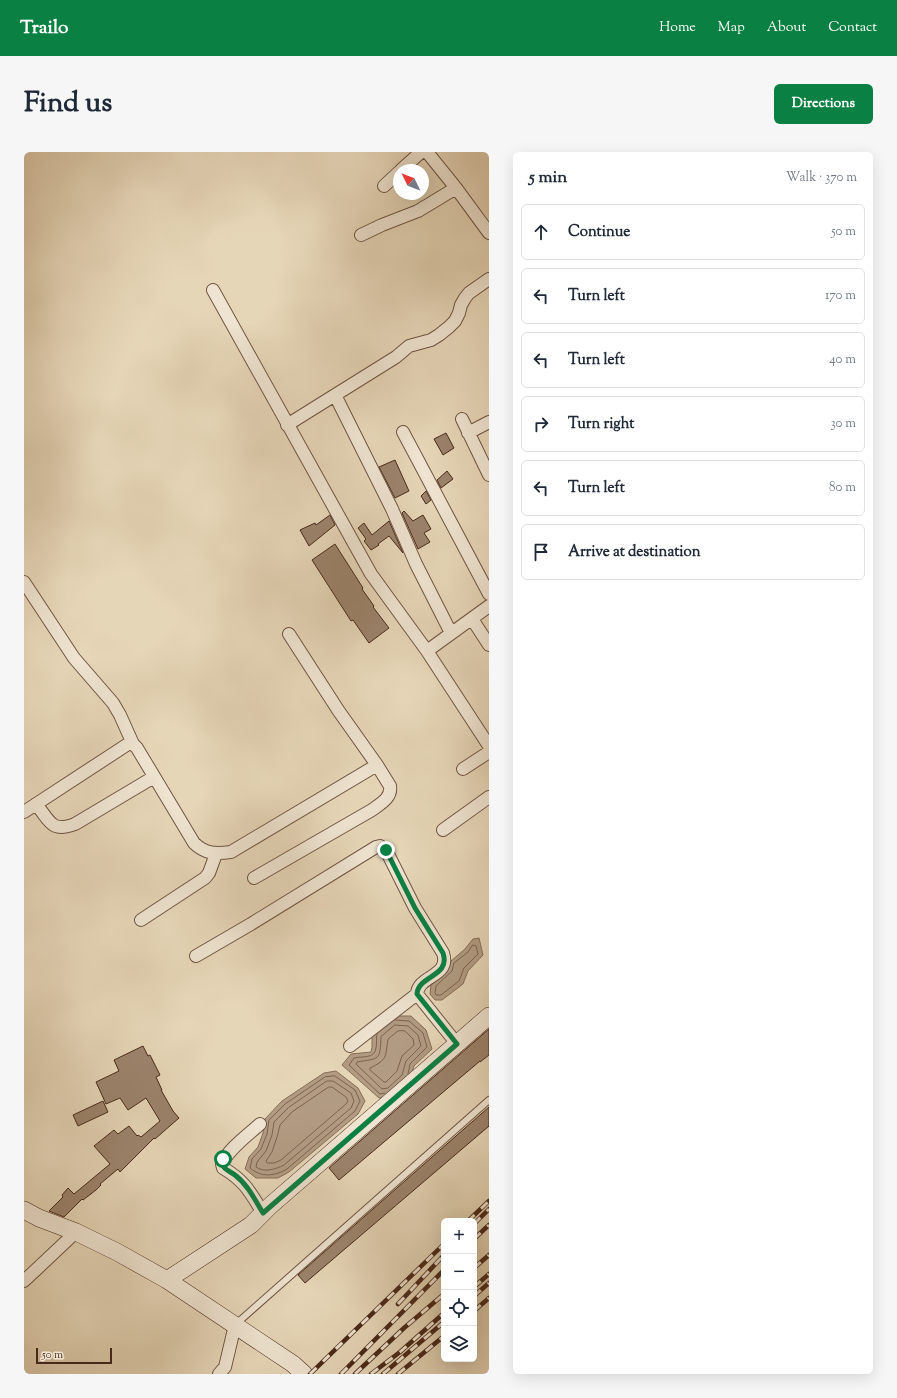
<!DOCTYPE html>
<meta charset="utf-8">
<style>
:root{--surface:#fff;--page:#f6f6f7;--text:#1f2937;--muted:#747a83;--line:#e0e1e3;--accent:#0b8043}
body{margin:0;font-family:"Sorts Mill Goudy",serif;background:var(--page);color:var(--text)}
.controls{position:absolute;right:12px;bottom:12px;display:grid;overflow:hidden;border-radius:6px;box-shadow:0 4px 16px #0002}
.controls button{width:36px;height:36px;display:grid;place-items:center;padding:0;border:0;border-bottom:1px solid var(--line);background:var(--surface);color:var(--text);font:20px sans-serif}
.compass{position:absolute;left:369px;top:12px;width:36px;height:36px;border-radius:50%;background:var(--surface);box-shadow:0 4px 16px #0002;rotate:313deg}
.scale{position:absolute;left:12px;bottom:10px;width:76px;box-sizing:border-box;padding-left:4px;border:2px solid #49291a;border-top:0;font-size:11px;line-height:14px;white-space:nowrap;color:#49291a;-webkit-text-stroke:3px #efe4d1;paint-order:stroke}
.stop{position:absolute;width:12px;height:12px;margin:-9px;border:3px solid #0b8043;border-radius:50%;background:#fff}
.stop.end{background:#0b8043;border-color:#fff;box-shadow:0 1px 4px #0008}
.list{margin:0;padding:0;list-style:none}
h2{display:flex;justify-content:space-between;align-items:center;height:52px;margin:0;padding:0 16px;font-size:17px}
h2 small{font-size:13px;font-weight:400;color:var(--muted)}
.list li{display:grid;grid-template-columns:26px 1fr auto;gap:12px;align-items:center;box-sizing:border-box;height:56px;margin:0 8px 8px;padding:0 8px;border:1px solid var(--line);border-radius:6px}
.list b{display:block;font-size:15px;white-space:nowrap}
.list em{font-size:13px;font-style:normal;color:var(--muted)}
.icon{flex:none;width:22px;height:22px;fill:none;stroke:currentColor;stroke-width:2;stroke-linecap:round;stroke-linejoin:round}
.map{position:relative;flex:none;width:465px;height:1222px;overflow:hidden;border-radius:6px}
header{display:flex;align-items:center;gap:24px;box-sizing:border-box;height:56px;padding:0 20px;background:var(--accent);color:#fff}
header strong{font-size:19px}
nav{display:flex;gap:22px;margin-inline-start:auto;font-size:14px}
.intro{display:flex;align-items:center;justify-content:space-between;box-sizing:border-box;height:96px;padding:0 24px}
h1{margin:0;font-size:28px}
.button{padding:10px 18px;border-radius:6px;background:var(--accent);color:#fff;font-size:14px;font-weight:700}
main{display:flex;gap:24px;padding:0 24px}
aside{flex:1;background:var(--surface);border-radius:6px;box-shadow:0 4px 16px #0002}
.map>svg:first-child{display:block}
.water{fill:#b19b82;stroke:#876d58}
.lines{fill:none;stroke-linecap:round;stroke-linejoin:round}
.shore{stroke:#7d624e;stroke-width:1}
.building{fill:#9b836c;stroke:#49291a}
.lane-casing{stroke:#705442;stroke-width:8}
.street-casing{stroke:#705442;stroke-width:14}
.secondary-casing{stroke:#49291a;stroke-width:18}
.lane{stroke:#efe4d1;stroke-width:6}
.street{stroke:#efe4d1;stroke-width:12}
.secondary{stroke:#efe4d1;stroke-width:17}
.rail-casing{stroke:#49291a;stroke-width:4.5}
.rail{stroke:#efe4d1;stroke-width:3;stroke-dasharray:9;stroke-linecap:butt}
.route{stroke:#0b8043;stroke-width:5}
</style>
<header>
<strong>Trailo</strong>
<nav><a>Home</a><a>Map</a><a>About</a><a>Contact</a></nav>
</header>
<div class="intro"><h1>Find us</h1><a class="button">Directions</a></div>
<main>
<div class="map">
<svg width="465" height="1222" viewBox="0 0 465 1222">
<rect width="100%" height="100%" fill="#e6d6b8"/>
<filter id="stains"><feTurbulence type="fractalNoise" baseFrequency=".005" numOctaves="4"/><feColorMatrix values="0 0 0 0 .2 0 0 0 0 .09 0 0 0 0 .02 0 0 0 .5 -.17"/></filter>
<radialGradient id="worn" r=".72"><stop offset=".6" stop-color="#630" stop-opacity="0"/><stop offset="1" stop-color="#630" stop-opacity=".3"/></radialGradient>
<!-- water -->
<path class="water" d="M455,786L459,803L444,819L439,832L418,848H411L406,842L407,833L424,816L427,809L441,797L449,787Z
M368,864H387L402,878L408,897L390,914L386,927L368,944L355,946L318,913L327,902L347,900L348,895V881Z
M312,919L334,936L341,949L334,962L265,1020L254,1026H232L221,1017L225,1005L234,995L239,981L241,967L258,949L300,921Z"/>
<g class="lines">
<!-- shore -->
<path class="shore" d="M449,793L452,794L454,802L440,816L435,829L417,843H412L411,841L412,834L428,819L430,811L444,800Z
M371,868L385,869L399,881L403,895L386,912L384,922
M371,873L384,874L394,883L397,894L382,909L378,923L364,936L358,937L332,912L333,910C356,906 356,909 357,885Z
M381,879L389,887L390,893L378,904L373,919L362,930H360L346,918V916C364,907 361,906 364,887L374,879Z
M353,882C352,886 353,891 352,896C351,907 338,904 330,906L325,913L356,942L361,941
M311,924L331,938L336,949L331,959L263,1017C251,1024 238,1026 226,1016L228,1007L237,997L243,982L245,968L261,952L301,925Z
M303,929H309L327,941L330,949L327,956L260,1013C252,1017 240,1021 232,1015L233,1010L242,999L248,983L250,970L264,956Z
M305,935H308L322,945L324,949L322,952L257,1008L250,1011H243L242,1009L248,1000L253,985L256,973L268,960Z"/>
</g>
<!-- building -->
<path class="building" d="M422,281L430,296L419,303L410,287Z
M371,308L385,339L371,346L355,315Z
M423,319L429,327L417,336L413,328Z
M402,339L407,348L402,352L397,344Z
M380,359L389,369L399,363L407,377L400,381L406,390L394,397L378,361Z
M306,363L311,373L285,394L276,378L291,371L292,373Z
M365,369L379,401L365,384L354,392L355,393L347,398L340,389L342,387L334,376L340,371L348,383Z
M311,392L339,436L338,437L350,454L349,455L365,476L345,491L329,468L327,469L288,408Z
M465,877V903L456,910V909L315,1028L305,1016Z
M119,894L124,904L126,903L136,923L132,925L138,938H137L149,959L155,966L131,987L130,986L96,1020L94,1017L76,1032L77,1033L72,1038L59,1048L58,1047L40,1065L25,1059L39,1045L38,1043L44,1036L50,1042L86,1012L70,994L90,978L94,982L105,974L113,984L114,983L117,985L136,969L122,946L104,958L96,946L82,952L72,930L95,919L90,908Z
M79,949L84,960L54,974L49,963Z
M465,955V974L281,1131L274,1123Z"/>
<g class="lines">
<!-- lane casing -->
<g class="lane-casing">
<path id="lane" d="M212,1172L465,948"/>
</g>
<!-- street casing -->
<g class="street-casing">
<path id="street" d="M403,0L432,36L465,81
M377,18L397,0
M360,34L375,20
M337,83L358,73L394,59L432,36
M189,138L347,422L403,499L465,594
M311,243L368,357L392,412L427,481
M438,267L465,323
M263,273L372,205L385,194L407,188L415,183L425,175L431,169L435,161L437,153L441,146L445,141L465,127
M379,280L465,442
M444,281L465,270
M0,430L50,506L89,551L96,563L109,592
M448,467L465,493
M403,499L465,454
M439,617L465,600
M12,652C26,669 27,681 51,672L130,625
M0,660L104,592H109L113,596L170,691C181,702 192,702 207,700L353,613
M419,678L465,645
M230,726L348,658C356,652 368,646 366,634L353,613L314,558L265,482
M117,768L181,726L185,721L192,702
M172,804L227,772L352,695L356,694L362,698L391,756L419,801C427,825 394,823 393,842L433,892
M326,894L393,842
M236,972C225,982 203,998 198,1012L199,1016C221,1029 226,1040 239,1061
M0,1129L52,1080
M195,1222L201,1215L211,1173"/>
</g>
<!-- secondary casing -->
<g class="secondary-casing">
<path id="secondary" d="M0,1058L15,1066L52,1080L93,1100L143,1128L269,1212L280,1222
M143,1128L227,1073L247,1053L465,864"/>
</g>
<!-- lane -->
<use href="#lane" class="lane"/>
<!-- street -->
<use href="#street" class="street"/>
<!-- secondary -->
<use href="#secondary" class="secondary"/>
<!-- rail casing -->
<g class="rail-casing">
<path id="rail" d="M444,1069L465,1049
M450,1072L465,1057
M450,1087L465,1073
M450,1116L465,1103
M450,1135L465,1122
M450,1144L465,1131
M374,1152L420,1103
M450,1159L465,1146
M286,1222L420,1092
M317,1222L420,1118
M331,1222L380,1176L420,1142
M347,1222L376,1200L420,1161
M359,1222L420,1170
M374,1222L420,1184"/>
</g>
<!-- rail -->
<use href="#rail" class="rail"/>
</g>
<g class="lines">
<!-- route -->
<path class="route" d="M199,1007L198,1012C200,1018 206,1019 211,1023C224,1033 231,1048 239,1061L433,892L393,842C394,823 427,825 419,801L391,756L362,698"/>
</g>
<rect width="100%" height="100%" filter="url(#stains)"/>
<rect width="100%" height="100%" fill="url(#worn)"/>
</svg>
<div class="controls">
<button>+</button>
<button>−</button>
<button><svg class="icon" aria-label="locate" viewBox="0 0 24 24"><circle cx="12" cy="12" r="6"/><path d="M12 2v4M12 18v4M2 12h4M18 12h4"/></svg></button>
<button><svg class="icon" aria-label="layers" viewBox="0 0 24 24"><path d="M12 4l9 5-9 5-9-5zM3 14l9 5 9-5"/></svg></button>
</div>
<svg class="compass" viewBox="-18 -18 36 36"><path d="M0-13l5 13h-10z" fill="#e53935"/><path d="M0 13l5-13h-10z" fill="#747a83"/></svg>
<div class="scale">50 m</div>
<div class="stop" style="left:199px;top:1007px"></div>
<div class="stop end" style="left:362px;top:698px"></div>
</div>
<aside>
<h2>5 min<small>Walk · 370 m</small></h2>
<ul class="list">
<li><svg class="icon" aria-label="ahead" viewBox="0 0 24 24"><path d="M12 20V5M6 11l6-6 6 6"/></svg><div><b>Continue</b></div><em>50 m</em></li>
<li><svg class="icon" aria-label="left" viewBox="0 0 24 24"><path d="M17 20v-9H6M10 6l-5 5 5 5"/></svg><div><b>Turn left</b></div><em>170 m</em></li>
<li><svg class="icon" aria-label="left" viewBox="0 0 24 24"><path d="M17 20v-9H6M10 6l-5 5 5 5"/></svg><div><b>Turn left</b></div><em>40 m</em></li>
<li><svg class="icon" aria-label="right" viewBox="0 0 24 24"><path d="M7 20v-9h11M14 6l5 5-5 5"/></svg><div><b>Turn right</b></div><em>30 m</em></li>
<li><svg class="icon" aria-label="left" viewBox="0 0 24 24"><path d="M17 20v-9H6M10 6l-5 5 5 5"/></svg><div><b>Turn left</b></div><em>80 m</em></li>
<li><svg class="icon" aria-label="arrive" viewBox="0 0 24 24"><path d="M6 21V4h12l-3 4 3 4H6"/></svg><div><b>Arrive at destination</b></div></li>
</ul>
</aside>
</main>
